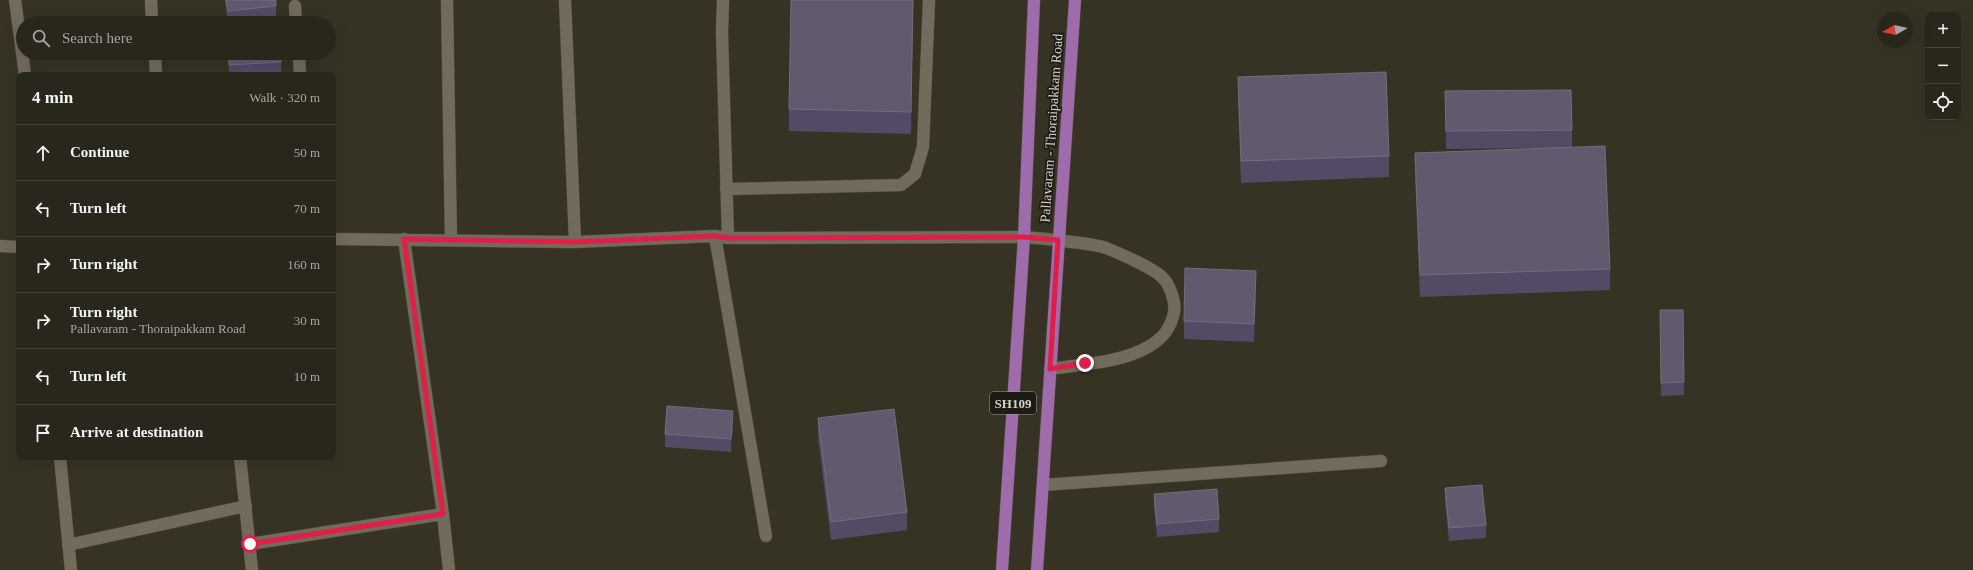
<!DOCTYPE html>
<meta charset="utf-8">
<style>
:root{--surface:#29261b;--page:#353228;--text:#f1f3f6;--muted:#a5a5a3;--line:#45433a}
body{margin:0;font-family:Georgia,serif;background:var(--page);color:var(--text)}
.controls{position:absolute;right:12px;top:12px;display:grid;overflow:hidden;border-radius:8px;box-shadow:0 4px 16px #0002}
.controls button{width:36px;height:36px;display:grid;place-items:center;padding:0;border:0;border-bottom:1px solid var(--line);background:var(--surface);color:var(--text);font:20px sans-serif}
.compass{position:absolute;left:1877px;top:12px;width:36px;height:36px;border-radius:50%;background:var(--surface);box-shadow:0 4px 16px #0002;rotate:261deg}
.stop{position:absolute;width:12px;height:12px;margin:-9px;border:3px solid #e11d48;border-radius:50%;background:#fff}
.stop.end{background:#e11d48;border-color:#fff;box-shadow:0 1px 4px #0008}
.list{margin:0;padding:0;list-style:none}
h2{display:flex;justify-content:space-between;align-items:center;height:52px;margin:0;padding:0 16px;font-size:17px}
h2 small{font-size:13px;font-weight:400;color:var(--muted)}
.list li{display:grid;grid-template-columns:26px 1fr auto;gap:12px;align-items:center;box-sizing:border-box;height:56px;padding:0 16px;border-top:1px solid var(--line)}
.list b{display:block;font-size:15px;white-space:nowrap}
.list p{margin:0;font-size:13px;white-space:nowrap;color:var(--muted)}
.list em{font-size:13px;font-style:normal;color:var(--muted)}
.icon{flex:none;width:22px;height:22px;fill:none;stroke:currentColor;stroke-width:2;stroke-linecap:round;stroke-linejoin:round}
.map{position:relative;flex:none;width:1973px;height:570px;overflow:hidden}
.search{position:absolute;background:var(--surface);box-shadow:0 4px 16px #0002;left:16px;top:16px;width:320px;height:44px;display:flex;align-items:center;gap:10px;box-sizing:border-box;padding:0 14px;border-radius:22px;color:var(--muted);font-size:15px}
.panel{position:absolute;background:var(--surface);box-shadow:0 4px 16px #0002;left:16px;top:72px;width:320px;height:388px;border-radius:8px}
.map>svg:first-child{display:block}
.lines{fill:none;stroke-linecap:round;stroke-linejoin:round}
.lane-casing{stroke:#524e41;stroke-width:13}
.street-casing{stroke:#524e41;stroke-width:13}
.secondary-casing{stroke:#524e41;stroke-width:13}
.primary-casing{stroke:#524e41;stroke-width:13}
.lane{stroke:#706b5b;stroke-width:12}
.street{stroke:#706b5b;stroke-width:12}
.secondary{stroke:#706b5b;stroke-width:12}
.primary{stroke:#9e6caa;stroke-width:12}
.wall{fill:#534b65}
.shaded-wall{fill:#423b46}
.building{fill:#615a6f;stroke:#736c7d}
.route{stroke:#e11d48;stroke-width:5}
.labels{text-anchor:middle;stroke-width:3.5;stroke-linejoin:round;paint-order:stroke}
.shield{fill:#1d1b14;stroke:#9d9b93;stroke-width:1}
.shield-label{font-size:13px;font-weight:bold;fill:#d4d2c9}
.street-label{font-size:14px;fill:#d4d2c9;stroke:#1d1b14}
</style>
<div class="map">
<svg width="1973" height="570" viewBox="0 0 1973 570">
<rect width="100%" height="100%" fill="#373324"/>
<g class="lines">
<!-- lane casing -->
<g class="lane-casing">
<path id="lane" d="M723,0L722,33L728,238
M726,189L901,185L915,174L923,147L929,0
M1050,369C1082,364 1120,363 1148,347C1162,339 1171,329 1174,312C1176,303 1170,285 1163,278C1155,269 1119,253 1106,248C1092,243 1074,243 1058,240
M1043,485L1381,461"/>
</g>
<!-- street casing -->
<g class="street-casing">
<path id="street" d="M15,0L25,75
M151,0L152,23
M447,0L451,240
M565,0L575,242
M295,6L296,23
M155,53L156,75
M299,53L300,75
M715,236L766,536
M404,239L443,514L449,570
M60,457L71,570
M240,457L252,570
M250,544L443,514
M68,545L246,506"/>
</g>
<!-- secondary casing -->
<g class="secondary-casing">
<path id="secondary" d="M333,239L575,242L715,236L728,238L1024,237L1058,240
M0,246L19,247"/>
</g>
<!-- primary casing -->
<g class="primary-casing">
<path id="primary" d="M1002,570L1024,237L1034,0
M1037,570L1075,0"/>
</g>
<!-- lane -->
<use href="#lane" class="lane"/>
<!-- street -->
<use href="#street" class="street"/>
<!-- secondary -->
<use href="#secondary" class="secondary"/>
<!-- primary -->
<use href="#primary" class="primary"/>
</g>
<!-- wall -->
<path class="wall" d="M225,0H276V19L240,23H228Z
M913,0L911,134L789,131V109Z
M228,53H281V75H229Z
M1238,77L1389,156V177L1241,183L1238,99Z
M1445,91L1572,130V147L1610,269V290L1420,297L1415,175V153L1553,148L1446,149Z
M1256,289L1254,342L1184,339V321Z
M1660,310H1683L1684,395L1661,396Z
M818,418L907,512V530L831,540L818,437Z
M733,424L731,452L665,447V434Z
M1445,488L1486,525V538L1449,541L1445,501Z
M1154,494L1219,519V532L1157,537L1154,507Z"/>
<!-- shaded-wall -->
<path class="shaded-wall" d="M913,0L911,134V112Z
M1256,271V289L1254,342V324Z
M733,411V424L731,452V439Z"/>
<!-- building -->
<path class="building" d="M226,0H276V6L228,11Z
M791,0H913L911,112L789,109Z
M229,53H281V62L229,65Z
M1386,72L1389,156L1241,161L1238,77Z
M1571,90L1572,130L1446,131L1445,91Z
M1605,146L1610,269L1420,275L1415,153Z
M1185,268L1256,271L1254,324L1184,321Z
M1660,310H1683L1684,382L1661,383Z
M667,406L733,411L731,439L665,434Z
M894,409L907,512L831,522L818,418Z
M1482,485L1486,525L1449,528L1445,488Z
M1217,489L1219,519L1157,524L1154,494Z"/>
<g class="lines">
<!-- route -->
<path class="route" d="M250,544L443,514L404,239L574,242L715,236L728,238L1024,237L1058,240L1050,369L1085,363"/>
</g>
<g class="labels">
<!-- shield labels -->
<rect class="shield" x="990" y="392" width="46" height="22" rx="3"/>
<g class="shield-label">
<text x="1013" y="408">SH109</text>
</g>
<!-- street labels -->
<g class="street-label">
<text transform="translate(1051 128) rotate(-86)" y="5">Pallavaram - Thoraipakkam Road</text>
</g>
</g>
</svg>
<div class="controls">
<button>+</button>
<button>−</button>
<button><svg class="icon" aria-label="locate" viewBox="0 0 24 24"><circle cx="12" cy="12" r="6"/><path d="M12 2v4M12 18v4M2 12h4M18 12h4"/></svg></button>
</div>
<svg class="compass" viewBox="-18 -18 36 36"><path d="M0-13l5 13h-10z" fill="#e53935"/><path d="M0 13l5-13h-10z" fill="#a5a5a3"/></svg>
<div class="stop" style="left:250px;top:544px"></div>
<div class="stop end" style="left:1085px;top:363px"></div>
<div class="search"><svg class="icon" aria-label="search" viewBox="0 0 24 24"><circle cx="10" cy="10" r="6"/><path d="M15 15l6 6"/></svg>Search here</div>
<section class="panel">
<h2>4 min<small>Walk · 320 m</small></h2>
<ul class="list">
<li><svg class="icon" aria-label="ahead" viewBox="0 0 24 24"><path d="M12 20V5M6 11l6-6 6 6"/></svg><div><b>Continue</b></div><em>50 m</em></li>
<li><svg class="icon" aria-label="left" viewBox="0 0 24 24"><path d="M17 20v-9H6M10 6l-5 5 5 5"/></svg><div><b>Turn left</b></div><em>70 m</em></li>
<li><svg class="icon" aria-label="right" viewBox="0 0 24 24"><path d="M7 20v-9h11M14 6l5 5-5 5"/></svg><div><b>Turn right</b></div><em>160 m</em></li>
<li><svg class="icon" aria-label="right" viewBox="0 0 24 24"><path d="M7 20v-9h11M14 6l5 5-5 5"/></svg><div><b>Turn right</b><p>Pallavaram - Thoraipakkam Road</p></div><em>30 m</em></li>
<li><svg class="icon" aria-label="left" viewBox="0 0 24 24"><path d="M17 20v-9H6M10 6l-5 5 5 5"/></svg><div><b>Turn left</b></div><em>10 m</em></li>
<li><svg class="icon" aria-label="arrive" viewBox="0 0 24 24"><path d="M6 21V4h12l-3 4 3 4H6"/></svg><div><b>Arrive at destination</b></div></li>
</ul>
</section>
</div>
